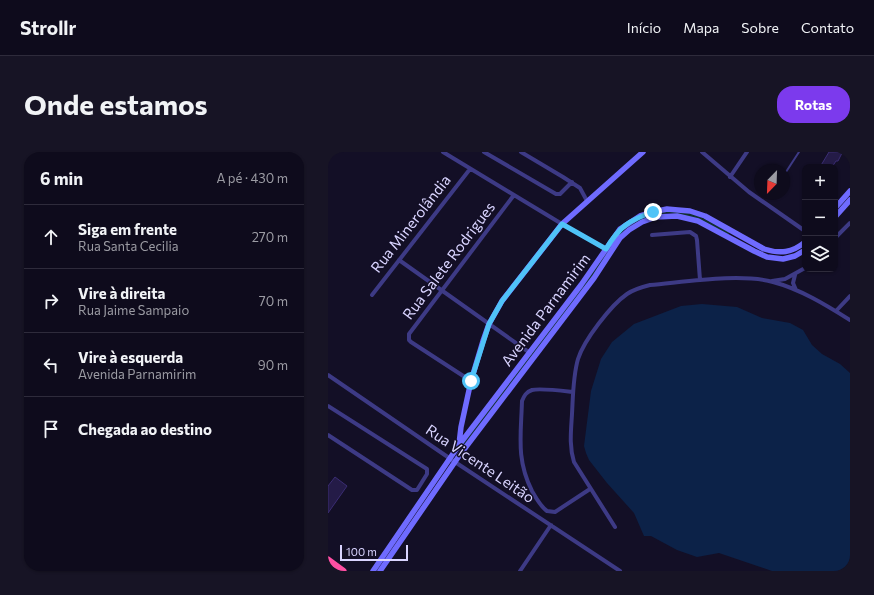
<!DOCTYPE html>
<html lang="pt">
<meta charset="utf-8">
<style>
:root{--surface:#0e0b1c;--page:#171425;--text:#f1f3f6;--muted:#9b9ba3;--line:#2e2b3b;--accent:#7c3aed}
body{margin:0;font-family:Commissioner,sans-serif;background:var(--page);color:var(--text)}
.controls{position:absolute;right:12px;top:12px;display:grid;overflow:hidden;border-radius:8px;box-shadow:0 1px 3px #0004}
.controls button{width:36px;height:36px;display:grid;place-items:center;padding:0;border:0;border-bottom:1px solid var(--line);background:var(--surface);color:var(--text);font:20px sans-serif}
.compass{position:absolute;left:426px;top:12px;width:36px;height:36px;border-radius:50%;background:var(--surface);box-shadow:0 1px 3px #0004;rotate:203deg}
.scale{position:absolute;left:12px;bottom:10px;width:68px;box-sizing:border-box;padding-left:4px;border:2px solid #d9d4ff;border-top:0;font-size:11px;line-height:14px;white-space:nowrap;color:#d9d4ff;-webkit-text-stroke:3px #130f26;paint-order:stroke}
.stop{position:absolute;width:12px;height:12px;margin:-9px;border:3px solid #4fc3f7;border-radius:50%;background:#fff}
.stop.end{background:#4fc3f7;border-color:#fff;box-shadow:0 1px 4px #0008}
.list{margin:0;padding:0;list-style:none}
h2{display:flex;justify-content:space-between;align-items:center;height:52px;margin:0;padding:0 16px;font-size:17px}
h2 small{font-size:13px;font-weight:400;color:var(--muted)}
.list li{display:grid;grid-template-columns:26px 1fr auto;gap:12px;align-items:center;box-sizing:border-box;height:64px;padding:0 16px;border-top:1px solid var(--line)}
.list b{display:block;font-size:15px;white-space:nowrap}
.list p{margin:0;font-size:13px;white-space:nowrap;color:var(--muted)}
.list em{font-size:13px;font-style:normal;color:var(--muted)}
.icon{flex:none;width:22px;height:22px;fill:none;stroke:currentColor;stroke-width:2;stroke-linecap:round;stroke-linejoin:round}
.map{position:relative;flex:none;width:522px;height:419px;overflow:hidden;border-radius:16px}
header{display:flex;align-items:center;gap:24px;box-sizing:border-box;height:56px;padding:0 20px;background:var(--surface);border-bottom:1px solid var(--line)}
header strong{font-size:19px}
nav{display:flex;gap:22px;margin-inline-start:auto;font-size:14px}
.intro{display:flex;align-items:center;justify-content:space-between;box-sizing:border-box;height:96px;padding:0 24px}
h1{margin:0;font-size:28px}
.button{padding:10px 18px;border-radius:16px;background:var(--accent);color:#fff;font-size:14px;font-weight:700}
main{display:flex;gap:24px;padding:0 24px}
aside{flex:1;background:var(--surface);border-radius:16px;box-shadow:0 1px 3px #0004}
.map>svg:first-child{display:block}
.green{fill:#12302f}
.water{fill:#0c2248}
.building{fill:#241b47;stroke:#3b2d73}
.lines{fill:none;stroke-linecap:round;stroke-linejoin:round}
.lane{stroke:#3d3a85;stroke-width:2}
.street{stroke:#3d3a85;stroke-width:4}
.secondary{stroke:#6f6bff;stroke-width:5.5}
.highway{stroke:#ff4fa3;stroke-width:7}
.route{stroke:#4fc3f7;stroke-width:5}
.labels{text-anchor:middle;stroke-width:3;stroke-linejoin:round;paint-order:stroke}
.street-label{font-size:15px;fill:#d9d4ff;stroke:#130f26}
</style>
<header>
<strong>Strollr</strong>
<nav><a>Início</a><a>Mapa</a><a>Sobre</a><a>Contato</a></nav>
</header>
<div class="intro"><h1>Onde estamos</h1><a class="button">Rotas</a></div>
<main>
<aside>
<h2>6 min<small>A pé · 430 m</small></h2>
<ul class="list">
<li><svg class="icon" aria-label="ahead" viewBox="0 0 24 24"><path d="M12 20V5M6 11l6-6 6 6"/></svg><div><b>Siga em frente</b><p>Rua Santa Cecilia</p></div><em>270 m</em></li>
<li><svg class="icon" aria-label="right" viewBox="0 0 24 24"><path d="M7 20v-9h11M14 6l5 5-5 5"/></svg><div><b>Vire à direita</b><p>Rua Jaime Sampaio</p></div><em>70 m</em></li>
<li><svg class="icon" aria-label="left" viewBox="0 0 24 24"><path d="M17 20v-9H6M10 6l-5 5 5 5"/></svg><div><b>Vire à esquerda</b><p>Avenida Parnamirim</p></div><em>90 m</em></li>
<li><svg class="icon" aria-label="arrive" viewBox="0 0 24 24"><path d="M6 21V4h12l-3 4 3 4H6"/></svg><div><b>Chegada ao destino</b></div></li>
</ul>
</aside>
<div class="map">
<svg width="522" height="419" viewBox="0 0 522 419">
<rect width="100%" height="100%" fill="#130f26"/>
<!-- green -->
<path class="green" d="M340,59L360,61L368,63L402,80L400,83L350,62L340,61L327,63L314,68L296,78L289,86L271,116L136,293L135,291L287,85L312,66Z"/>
<!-- water -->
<path class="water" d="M374,152L409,155L434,166L462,171L475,178L484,193L494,202L512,212L522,221V419H444L391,401L369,405L349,398L323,384H316L306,361L279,331L261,308L258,301L256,294L263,239L273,207L284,190L306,172L353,154Z"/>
<!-- building -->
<path class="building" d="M501,0H512L514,1L510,9H508L504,15H492Z
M7,325L19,334L0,361V334Z"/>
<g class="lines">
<!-- lane -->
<path class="lane" d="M456,23L471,0"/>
<!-- street -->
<path class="street" d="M115,0L234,72L278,97
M156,0L228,42H232L244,30
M193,0L235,25L252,36L259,49
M374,0L421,40L477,79
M402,25L419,0
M324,83L362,80L368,84L369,88L372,128
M507,86L522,71
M71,108L202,201
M467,123L465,131L468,138
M444,129L457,127L477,116
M44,143L142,17
M508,159L522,144
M0,223L127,310L292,419
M143,229L83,190L81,188V182L186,43
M245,240C236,239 212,236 204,238C198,240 196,244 194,249C193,283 188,307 204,339C208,346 212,354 219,359L227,360L262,337
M0,254L99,317V322L89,338H84L0,283
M287,375L246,310C241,294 243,279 244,262C245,244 245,224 250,207C256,188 283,153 299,142C306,137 314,135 322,133C357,130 412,121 445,130C472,137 498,153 522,168
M192,419L223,373"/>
<!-- secondary -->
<path class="secondary" d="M507,56L522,39
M507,65L522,48
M131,292L133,275L143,229L155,189L161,172L174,149L234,72L315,0
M45,419L131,293L253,133L292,77L312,64L325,60L339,57L350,58L362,59L377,64L436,97C452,102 464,101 477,90
M52,419L131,304L266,126L292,86L301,78L314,70L328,65L349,64L370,69L426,99L439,105L455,107L467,104L477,98"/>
<!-- highway -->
<path class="highway" d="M0,408L15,419"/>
</g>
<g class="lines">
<!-- route -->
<path class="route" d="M143,229L161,172L174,149L234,72L278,97C291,75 301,68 325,60"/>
</g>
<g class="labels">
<!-- street labels -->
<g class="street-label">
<text transform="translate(83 72) rotate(-52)" y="5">Rua Minerolândia</text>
<text transform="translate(121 109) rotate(-53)" y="5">Rua Salete Rodrigues</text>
<text transform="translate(218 158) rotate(-53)" y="5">Avenida Parnamirim</text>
<text transform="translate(152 312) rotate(34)" y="5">Rua Vicente Leitão</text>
</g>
</g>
</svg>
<div class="controls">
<button>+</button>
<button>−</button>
<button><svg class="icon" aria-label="layers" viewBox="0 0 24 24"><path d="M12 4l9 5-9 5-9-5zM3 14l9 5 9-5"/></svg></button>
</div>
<svg class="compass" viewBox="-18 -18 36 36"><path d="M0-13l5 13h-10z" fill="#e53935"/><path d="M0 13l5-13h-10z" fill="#9b9ba3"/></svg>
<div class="scale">100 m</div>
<div class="stop" style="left:143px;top:229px"></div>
<div class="stop end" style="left:325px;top:60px"></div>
</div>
</main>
